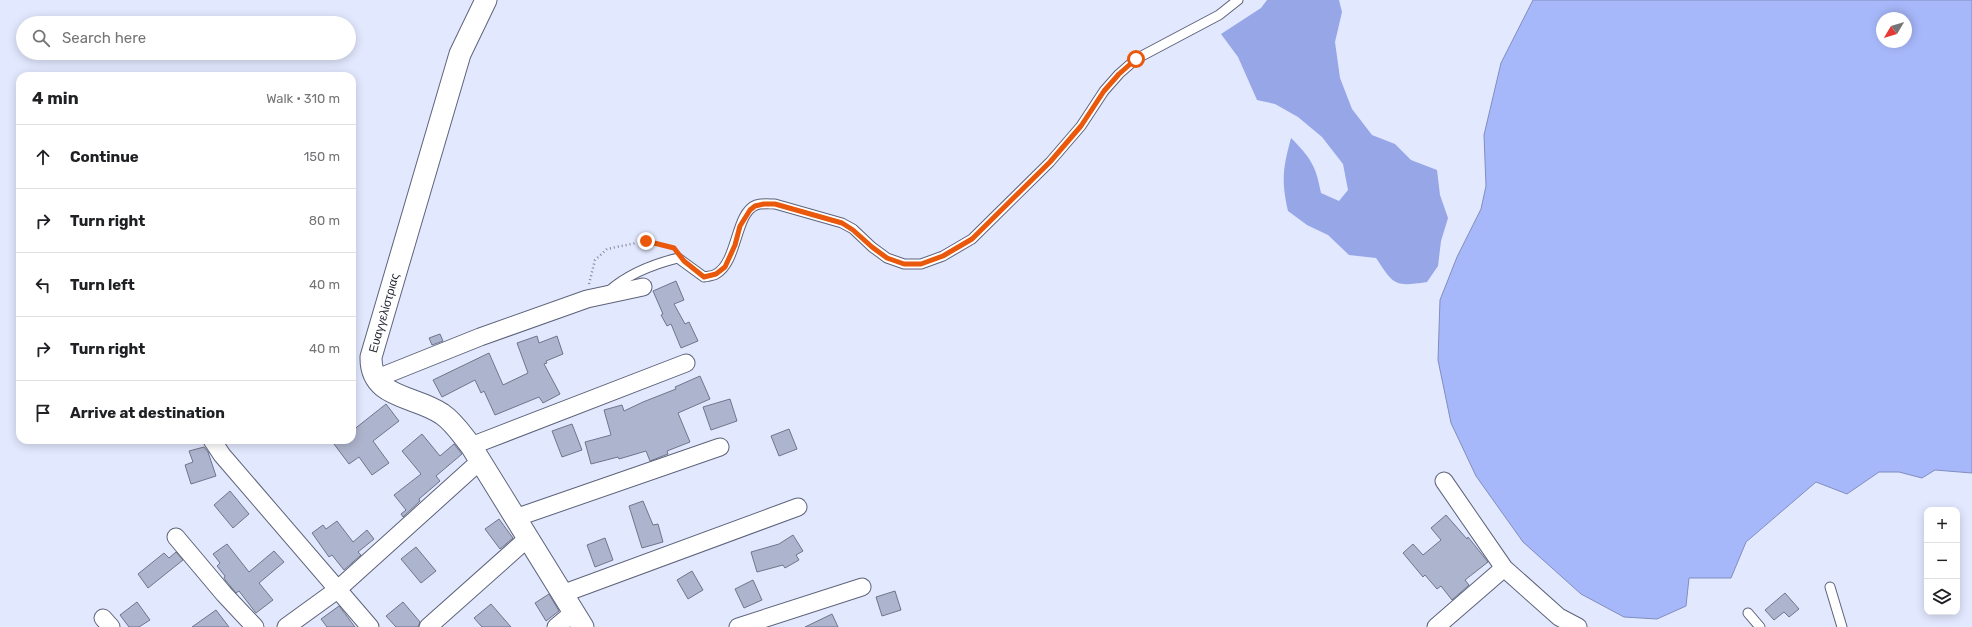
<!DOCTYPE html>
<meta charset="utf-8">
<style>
:root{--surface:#fff;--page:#f2f2f2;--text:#202124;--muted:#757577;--line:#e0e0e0}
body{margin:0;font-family:Rubik,sans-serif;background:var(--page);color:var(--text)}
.controls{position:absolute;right:12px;bottom:12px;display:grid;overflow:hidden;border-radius:8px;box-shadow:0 2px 10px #0003}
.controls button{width:36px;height:36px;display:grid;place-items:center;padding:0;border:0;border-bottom:1px solid var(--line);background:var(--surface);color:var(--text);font:20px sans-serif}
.compass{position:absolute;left:1876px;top:12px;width:36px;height:36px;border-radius:50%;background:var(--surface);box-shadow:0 2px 10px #0003;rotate:232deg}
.stop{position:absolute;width:12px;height:12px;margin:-9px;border:3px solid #ea580c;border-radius:50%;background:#fff}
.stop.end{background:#ea580c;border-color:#fff;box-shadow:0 1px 4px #0008}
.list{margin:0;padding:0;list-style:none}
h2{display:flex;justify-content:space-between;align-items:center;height:52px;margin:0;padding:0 16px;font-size:17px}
h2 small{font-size:13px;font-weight:400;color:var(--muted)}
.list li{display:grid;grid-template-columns:26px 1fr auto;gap:12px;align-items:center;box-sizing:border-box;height:64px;padding:0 16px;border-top:1px solid var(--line)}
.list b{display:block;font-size:15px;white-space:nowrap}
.list em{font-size:13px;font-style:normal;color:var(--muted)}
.icon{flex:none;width:22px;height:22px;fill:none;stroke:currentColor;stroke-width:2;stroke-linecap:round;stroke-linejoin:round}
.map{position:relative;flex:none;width:1972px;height:627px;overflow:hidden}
.search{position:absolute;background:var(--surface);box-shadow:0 2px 10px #0003;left:16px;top:16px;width:340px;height:44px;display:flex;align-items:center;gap:10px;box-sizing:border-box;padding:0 14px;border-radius:22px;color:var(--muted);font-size:15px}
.panel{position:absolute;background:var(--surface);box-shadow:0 2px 10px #0003;left:16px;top:72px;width:340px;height:372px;border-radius:12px}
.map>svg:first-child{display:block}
.forest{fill:#96a6e7}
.water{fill:#a7b8fa;stroke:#818dbf;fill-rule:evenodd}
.building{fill:#adb4cd;stroke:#6f758c}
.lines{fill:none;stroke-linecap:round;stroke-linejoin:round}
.service-casing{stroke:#5d637a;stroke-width:11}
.minor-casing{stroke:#5d637a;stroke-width:19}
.tertiary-casing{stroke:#5d637a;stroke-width:23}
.path{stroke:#838898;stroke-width:2.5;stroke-dasharray:1 3;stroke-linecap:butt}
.service{stroke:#fff;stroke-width:9}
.minor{stroke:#fff;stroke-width:17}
.tertiary{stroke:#fff;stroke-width:21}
.route{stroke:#ea580c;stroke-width:5}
.labels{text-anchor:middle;stroke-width:3;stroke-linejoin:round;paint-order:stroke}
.street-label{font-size:12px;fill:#272a34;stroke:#fff}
</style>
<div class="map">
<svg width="1972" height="627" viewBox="0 0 1972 627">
<rect width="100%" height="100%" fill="#e2e8fe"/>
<!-- forest -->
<path class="forest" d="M1267,0H1339L1342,12L1335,42L1340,78L1352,109L1372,135L1395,144L1411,160L1437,170L1440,195L1448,218L1441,241L1438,266L1427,282C1394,287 1394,285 1376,258L1349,255L1328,235L1307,225L1288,211C1281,180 1283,168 1291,138C1311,158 1316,166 1321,193L1339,201L1348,190L1343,164L1322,137L1298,117L1275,104L1257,100L1238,57L1221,34L1261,8Z"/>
<!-- water -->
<path class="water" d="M1533,0H1972V473L1935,470L1922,478L1899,472H1879L1847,494L1816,482L1746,542L1731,578H1689L1686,606L1657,619L1624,617L1581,594L1523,542L1476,476L1451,423L1438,360L1440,300L1457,257L1481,209L1486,186L1484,135L1501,63ZM1882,18H1906V42H1882Z"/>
<!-- building -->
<path class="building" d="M676,281L684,300L674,304L685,324L689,322L698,341L681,348L671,324L667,326L661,315L663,314L653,291Z
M440,334L443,341L432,345L429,338Z
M537,336L539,343L557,336L563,354L546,361L547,363L544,364L560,394L543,403L539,397L495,415L484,391L481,393L475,380L442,397L433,380L489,353L503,385L528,373L517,343Z
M700,376L710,399L678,413L690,442L667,451L668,454L650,461L646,451L619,459L618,457L591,464L585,442L611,435L604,410L622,405L624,411L643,402L676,389L675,387Z
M730,399L737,421L711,430L703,407Z
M386,404L399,421L373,441L389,463L372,475L359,457L349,464L331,440H352V431Z
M572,424L582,450L562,457L552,431Z
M789,429L797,449L779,456L771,436Z
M422,434L440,456L454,444L462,454L436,476L440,481L419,499L420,501L403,517L401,514L406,510L394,495L421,474L402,451Z
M204,447L208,452L216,476L191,484L185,465L193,462L189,451Z
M230,491L249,514L233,528L214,505Z
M643,501L653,525L658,524L663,542L642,548L629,506Z
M1446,515L1467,539L1468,537L1488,562L1465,580L1469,585L1452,600L1441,586L1437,589L1425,575L1423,577L1403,553L1413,544L1423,555L1441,540L1431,528Z
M499,519L513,538L500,549L485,529Z
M337,521L353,542L367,530L374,539L358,552L361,555L344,570L332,555L329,557L312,533L323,525L326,529Z
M793,535L803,551L796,555L799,560L785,568L783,565L757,572L751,552L779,544Z
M605,538L613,560L595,567L587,545Z
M227,544L249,572L274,551L284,562L259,583L273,600L256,613L239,591L236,593L226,581L224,578L225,576L217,566L220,563L213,554Z
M416,547L436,571L421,583L401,559Z
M176,552L183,560L148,588L138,574L164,553L169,558Z
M692,571L703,590L688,599L677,580Z
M753,580L762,600L744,608L735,589Z
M895,591L901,610L882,616L876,597Z
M1785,593L1799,609L1789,617L1784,612L1774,620L1765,610Z
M549,594L559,611L546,621L535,603Z
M137,602L150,620L139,627H129L120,615Z
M403,602L420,622L418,627H396L386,616Z
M491,604L504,619L511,627H482L474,618Z
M339,606L346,615L355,627H327L321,619Z
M216,610L229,627H192Z
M832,614L838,627H805Z"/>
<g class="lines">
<!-- service casing -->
<g class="service-casing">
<path id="service" d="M609,291C628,274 654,264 678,258L704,277C708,276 713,276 716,274C738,262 735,213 756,205C762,203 769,204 775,204L842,223L853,229L872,247L887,258L904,264H921L943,256L972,239L1050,162L1081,126L1104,91L1119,74L1136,59L1219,15L1238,0
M1830,587L1842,627
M1748,613L1760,627"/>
</g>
<!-- minor casing -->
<g class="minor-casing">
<path id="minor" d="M375,379L480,337L587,299L643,287
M212,440L222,455L370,627
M471,446L686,363
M1444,481L1504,568L1559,617L1578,627
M515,518L720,447
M176,537L224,594L255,627
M562,594L798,507
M103,618L111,627
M286,627L337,590L480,461
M428,627L528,538
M556,627L574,612
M738,627L862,587
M1436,627L1504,568"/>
</g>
<!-- tertiary casing -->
<g class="tertiary-casing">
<path id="tertiary" d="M486,0L460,54L371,357C370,399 415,395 442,414C454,422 462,435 471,446L583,627"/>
</g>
<!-- path -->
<path class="path" d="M589,284L595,260L607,249L646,241L671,247"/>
<!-- service -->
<use href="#service" class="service"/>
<!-- minor -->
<use href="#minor" class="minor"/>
<!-- tertiary -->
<use href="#tertiary" class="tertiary"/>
</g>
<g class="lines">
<!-- route -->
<path class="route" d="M646,241L674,248L684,261L704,277L716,274L725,267L735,245L740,226L750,210L755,206L764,204H775L842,223L853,230L872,247L887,258L904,264H921L943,256L972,239L1050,162L1081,126L1104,91L1119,74L1136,59"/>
</g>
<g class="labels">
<!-- street labels -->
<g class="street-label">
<text transform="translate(384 313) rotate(-74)" y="4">Ευαγγελίστριας</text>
</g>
</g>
</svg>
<div class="controls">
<button>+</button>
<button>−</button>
<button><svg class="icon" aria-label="layers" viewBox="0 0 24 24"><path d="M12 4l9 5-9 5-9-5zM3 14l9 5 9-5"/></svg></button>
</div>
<svg class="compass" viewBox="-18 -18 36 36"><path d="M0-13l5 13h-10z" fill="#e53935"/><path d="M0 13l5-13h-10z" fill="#757577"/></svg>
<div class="stop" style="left:1136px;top:59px"></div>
<div class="stop end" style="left:646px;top:241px"></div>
<div class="search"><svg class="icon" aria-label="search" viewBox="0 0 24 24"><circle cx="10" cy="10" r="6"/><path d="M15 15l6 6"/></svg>Search here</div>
<section class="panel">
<h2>4 min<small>Walk · 310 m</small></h2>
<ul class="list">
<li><svg class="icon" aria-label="ahead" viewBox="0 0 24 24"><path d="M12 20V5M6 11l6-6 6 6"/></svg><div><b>Continue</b></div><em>150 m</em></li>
<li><svg class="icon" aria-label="right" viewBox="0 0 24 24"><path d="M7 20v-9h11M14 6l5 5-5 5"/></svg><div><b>Turn right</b></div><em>80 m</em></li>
<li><svg class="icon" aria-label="left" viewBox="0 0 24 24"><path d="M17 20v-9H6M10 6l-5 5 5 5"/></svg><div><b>Turn left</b></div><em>40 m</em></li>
<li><svg class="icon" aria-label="right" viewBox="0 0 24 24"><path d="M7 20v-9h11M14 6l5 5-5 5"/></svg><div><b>Turn right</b></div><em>40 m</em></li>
<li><svg class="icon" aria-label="arrive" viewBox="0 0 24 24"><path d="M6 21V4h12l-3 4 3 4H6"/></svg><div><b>Arrive at destination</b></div></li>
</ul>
</section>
</div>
